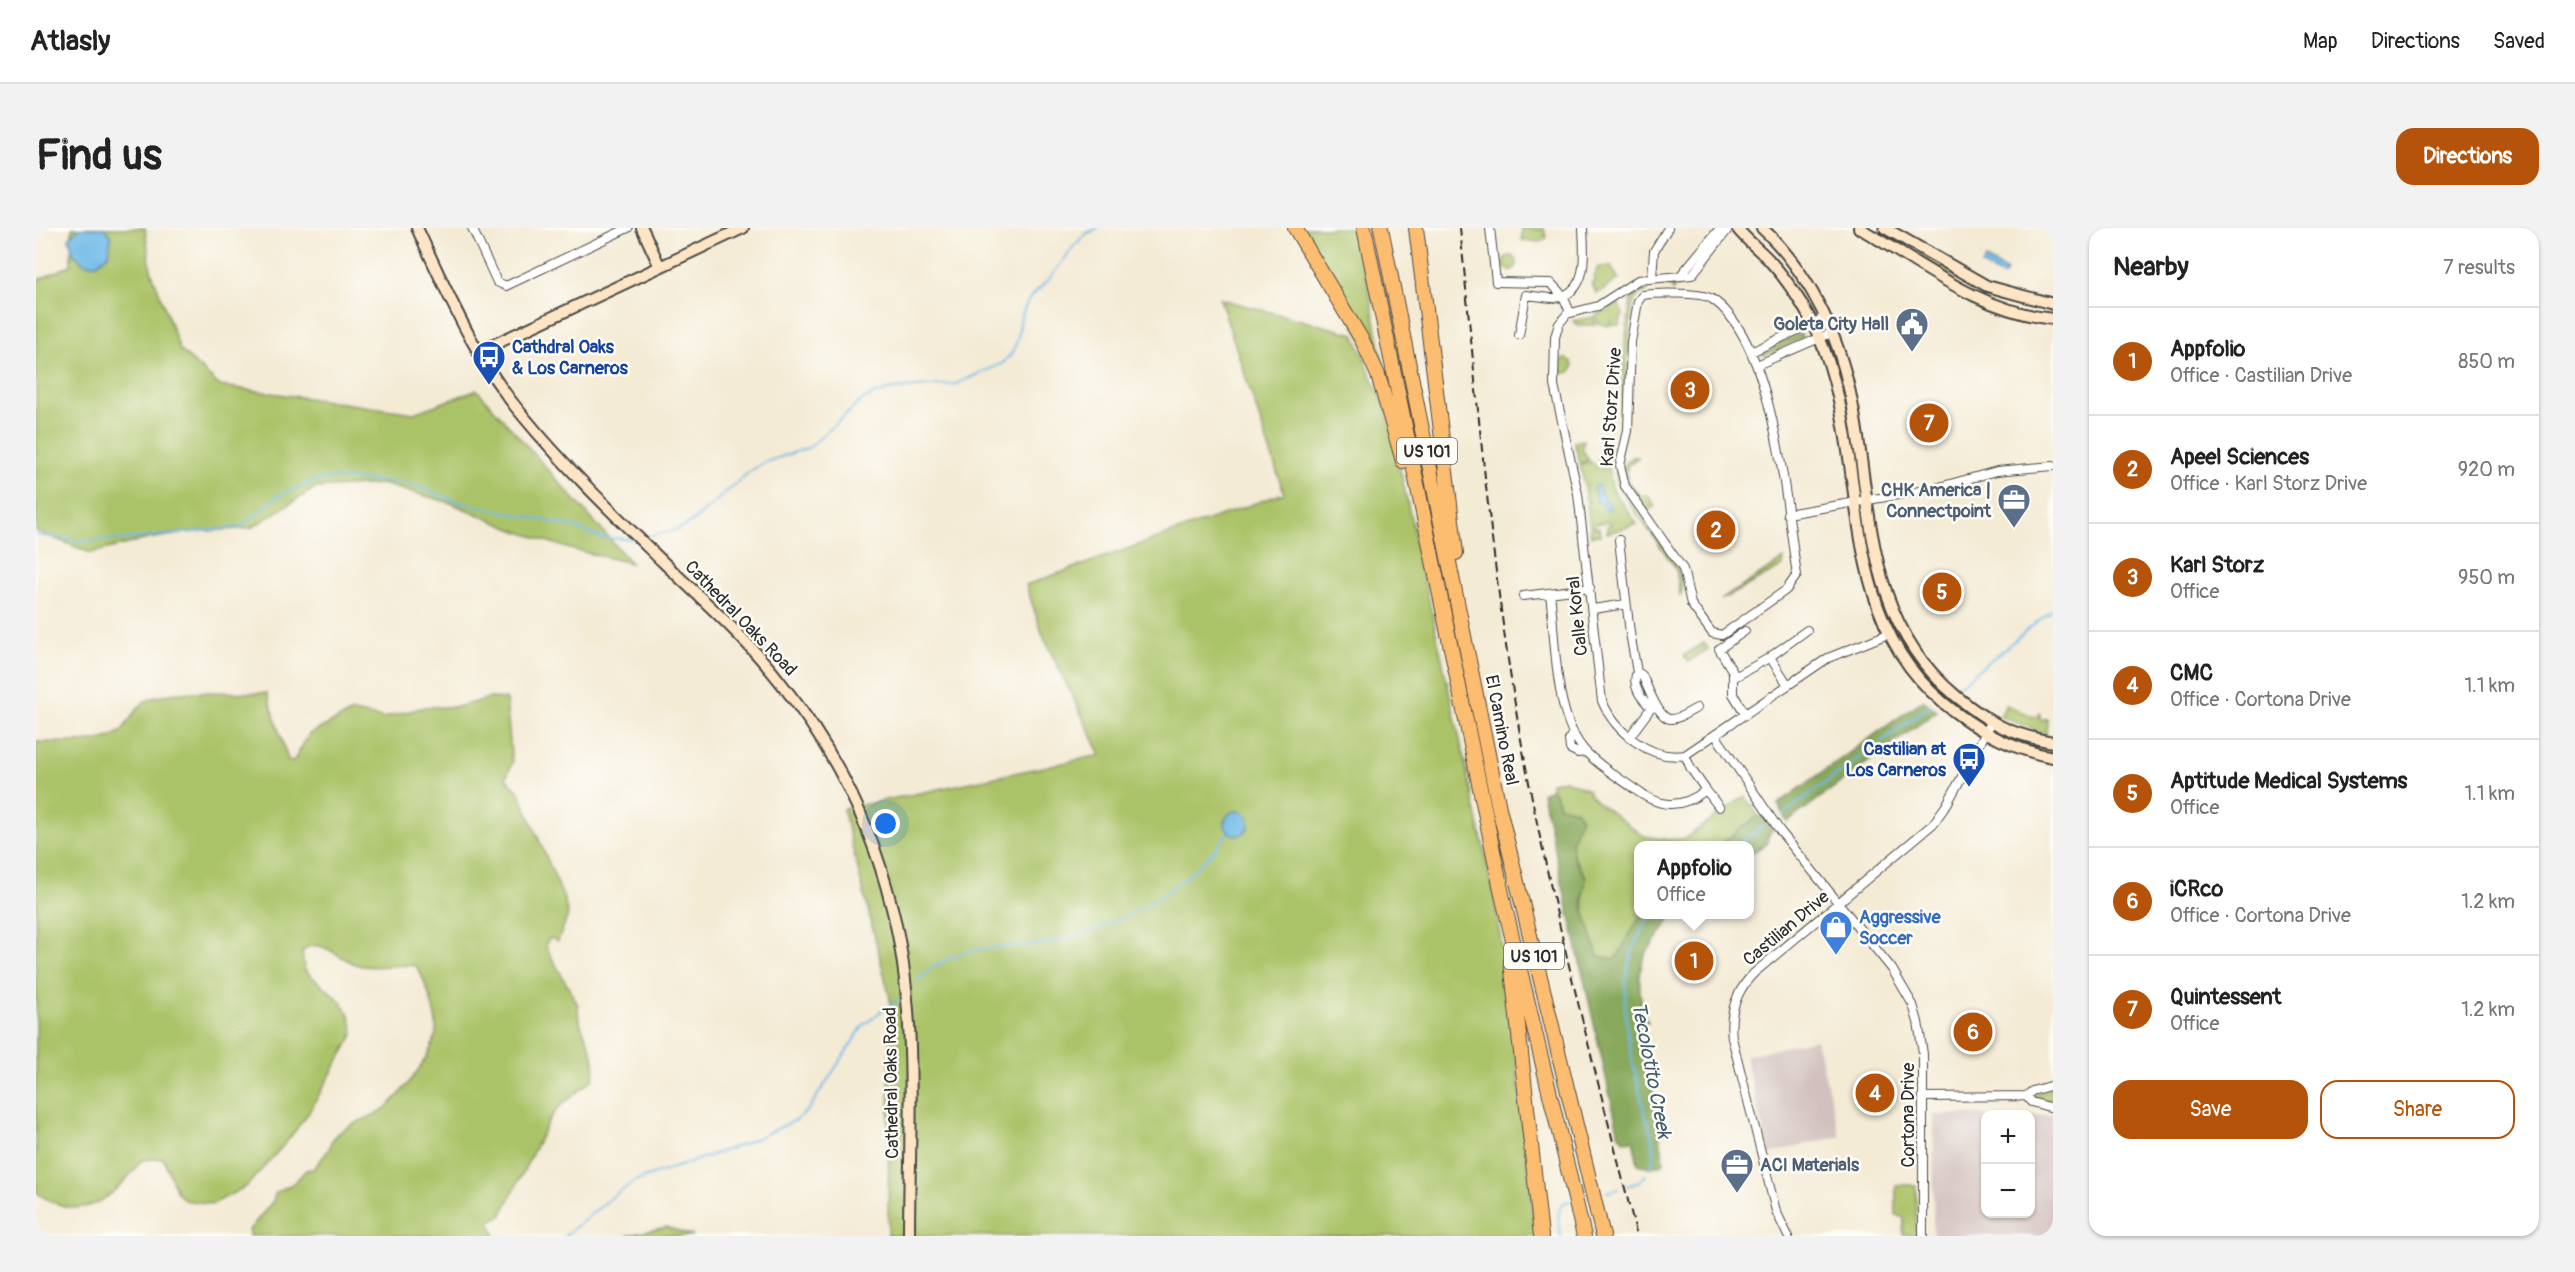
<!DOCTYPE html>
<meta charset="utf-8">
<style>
:root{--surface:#fff;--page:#f2f2f2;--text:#222;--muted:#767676;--line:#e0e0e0;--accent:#b45309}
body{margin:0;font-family:Pangolin,sans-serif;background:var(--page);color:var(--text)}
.controls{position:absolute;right:18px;bottom:18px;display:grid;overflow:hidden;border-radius:12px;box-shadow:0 2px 4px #0004}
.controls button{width:54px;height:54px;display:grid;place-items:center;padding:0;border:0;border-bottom:2px solid var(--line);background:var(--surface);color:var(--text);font:30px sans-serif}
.you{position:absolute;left:850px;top:596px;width:21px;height:21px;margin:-15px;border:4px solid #fff;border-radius:50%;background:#1a73e8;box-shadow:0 0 0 9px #1a73e833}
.badge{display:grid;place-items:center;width:39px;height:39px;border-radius:50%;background:var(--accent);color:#fff;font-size:20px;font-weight:700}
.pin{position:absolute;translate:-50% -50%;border:3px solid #fff;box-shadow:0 2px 6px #0006}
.popup{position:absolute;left:1598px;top:613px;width:120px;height:78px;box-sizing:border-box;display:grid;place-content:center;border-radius:12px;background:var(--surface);filter:drop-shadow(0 2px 4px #0005);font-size:20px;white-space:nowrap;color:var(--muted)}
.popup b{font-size:22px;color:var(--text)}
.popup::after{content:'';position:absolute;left:50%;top:100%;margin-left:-12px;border:12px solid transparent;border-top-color:var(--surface)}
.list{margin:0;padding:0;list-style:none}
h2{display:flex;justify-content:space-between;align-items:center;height:78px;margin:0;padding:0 24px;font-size:26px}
h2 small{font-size:20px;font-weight:400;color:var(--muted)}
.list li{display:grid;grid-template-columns:39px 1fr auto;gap:18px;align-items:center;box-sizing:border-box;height:108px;padding:0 24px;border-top:2px solid var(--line)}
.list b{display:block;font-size:22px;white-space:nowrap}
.list p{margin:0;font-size:20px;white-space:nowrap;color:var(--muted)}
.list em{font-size:20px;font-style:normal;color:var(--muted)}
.actions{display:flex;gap:12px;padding:18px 24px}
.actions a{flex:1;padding:14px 0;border:2px solid var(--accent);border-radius:18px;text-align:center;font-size:21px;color:var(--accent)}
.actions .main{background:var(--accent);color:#fff}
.map{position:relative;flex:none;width:2017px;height:1008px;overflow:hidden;border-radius:18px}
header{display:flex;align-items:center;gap:36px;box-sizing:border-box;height:84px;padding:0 30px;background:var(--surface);border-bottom:2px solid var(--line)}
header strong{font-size:28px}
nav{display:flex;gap:33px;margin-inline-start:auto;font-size:21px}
.intro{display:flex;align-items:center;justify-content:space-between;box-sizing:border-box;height:144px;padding:0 36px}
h1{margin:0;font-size:42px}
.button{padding:15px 27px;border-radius:18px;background:var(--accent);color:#fff;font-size:21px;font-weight:700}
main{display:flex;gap:36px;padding:0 36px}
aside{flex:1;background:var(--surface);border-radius:18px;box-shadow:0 2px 4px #0004}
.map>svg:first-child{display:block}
.industrial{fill:#d1c0bd}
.green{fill:#abc368;stroke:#6b774a;stroke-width:1.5}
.forest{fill:#88a95c;stroke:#5a6a44;stroke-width:1.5}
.water{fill:#6fbae8;stroke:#4d728a;stroke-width:1.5}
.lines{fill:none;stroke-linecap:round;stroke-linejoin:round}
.stream{stroke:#6fbae8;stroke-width:2}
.street-casing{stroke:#494844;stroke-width:10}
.secondary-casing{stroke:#494844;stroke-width:14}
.highway-casing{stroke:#494844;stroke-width:16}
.street{stroke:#fff;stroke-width:8}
.secondary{stroke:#fee5c5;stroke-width:10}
.highway{stroke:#fcbd6f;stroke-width:14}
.rail{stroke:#2b2b2b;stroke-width:2;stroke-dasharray:9 4.5;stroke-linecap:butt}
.labels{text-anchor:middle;stroke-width:5;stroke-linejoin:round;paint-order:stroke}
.shield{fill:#fdfcf7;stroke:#6a6a68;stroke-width:1.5}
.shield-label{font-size:16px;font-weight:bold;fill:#2b2b2b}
.service-label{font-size:18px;font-weight:bold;fill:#4e5e75;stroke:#fdfcf7;text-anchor:end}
.transit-label{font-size:18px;font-weight:bold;fill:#164399;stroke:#fdfcf7;text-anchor:start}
.street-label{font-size:18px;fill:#2b2b2b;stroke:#fdfcf7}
.shop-label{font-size:18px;font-weight:bold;fill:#366cbe;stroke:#fdfcf7;text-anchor:start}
.water-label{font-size:20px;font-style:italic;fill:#435d6d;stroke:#fdfcf7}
</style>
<header>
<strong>Atlasly</strong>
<nav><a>Map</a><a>Directions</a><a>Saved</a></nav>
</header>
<div class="intro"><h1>Find us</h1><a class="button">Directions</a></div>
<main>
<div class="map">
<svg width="2017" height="1008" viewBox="0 0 2017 1008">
<rect width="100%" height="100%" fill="#fdfcf7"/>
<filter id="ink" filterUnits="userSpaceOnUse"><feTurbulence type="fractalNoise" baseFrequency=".0167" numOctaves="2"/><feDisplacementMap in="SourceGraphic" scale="12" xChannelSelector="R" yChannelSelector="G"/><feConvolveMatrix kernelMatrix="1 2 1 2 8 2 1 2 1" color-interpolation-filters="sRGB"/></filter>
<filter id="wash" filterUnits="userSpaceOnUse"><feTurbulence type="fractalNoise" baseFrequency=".008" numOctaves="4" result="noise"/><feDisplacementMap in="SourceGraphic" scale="24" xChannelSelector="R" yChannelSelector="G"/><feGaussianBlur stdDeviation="1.35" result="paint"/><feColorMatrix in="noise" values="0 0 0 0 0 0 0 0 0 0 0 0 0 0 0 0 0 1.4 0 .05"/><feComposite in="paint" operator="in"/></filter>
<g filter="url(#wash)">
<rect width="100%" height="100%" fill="#f4ebd5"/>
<!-- industrial -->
<path class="industrial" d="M1780,811L1804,908L1733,926L1709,828Z
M1898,887H1949L1950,986H1994L1995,887H2017V1008H1897Z"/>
<!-- green -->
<path class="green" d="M36,0H109L115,42L144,122L184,158L378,185L441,162L595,335L534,321L478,302L415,275L346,256L279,260L215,300L156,304L112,311L55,325L0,303V53L35,37Z
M1265,0H1321L1351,155L1350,154Z
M1486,0L1508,1L1510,10L1504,14L1486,12Z
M1876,21L1920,45L1930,56L1889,33Z
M1467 35a7 7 0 1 1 14 0a7 7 0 1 1-14 0Z
M1562,39H1575L1583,51L1561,66L1555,56L1560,52L1558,49Z
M1612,56L1655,57L1638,58L1637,62L1635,58L1612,57L1611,63L1603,66L1598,73C1590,116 1592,157 1588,200C1587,219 1575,234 1582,254C1595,286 1626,310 1642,341C1645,348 1645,356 1646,363L1644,367L1640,341L1584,260C1574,238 1584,226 1586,205L1587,130L1595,70L1610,61Z
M1184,71L1318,106L1352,187L1457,662L1472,760L1500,1008H852L854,770L807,581L1065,527L1007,408L990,357L1248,265Z
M1582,75L1587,86L1583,97H1576L1575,93L1573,98L1561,95L1560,88Z
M1558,89L1559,97H1542L1537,93Z
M1765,106L1767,110L1729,127L1726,126L1727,123Z
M1523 138a7 7 0 1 1 14 0a7 7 0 1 1-14 0Z
M1548,212L1546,221L1553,232L1544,235L1538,214Z
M1568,223L1577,262L1601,296L1571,305V298L1575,297L1574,294L1558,296V300L1563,299L1564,307L1555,308L1551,276L1554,274L1550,273L1548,259L1551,257H1548L1544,236L1555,234L1566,242L1568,238L1561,230Z
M1597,229H1602L1591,238V253L1605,268L1612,267L1619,278L1611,283C1601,268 1587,255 1587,236Z
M1748,331L1747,338L1685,372Z
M1668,415L1672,421L1652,434L1648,427Z
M231,465L252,532L257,534L273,506L316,484L348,490L389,479H422L454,470L470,471L476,535L470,550L483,564L528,671L532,687L522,713L514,710L509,717L542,777C540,804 565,820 557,851L522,880L513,892L465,988L454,993L459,1008H213V1002L237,973L240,964L258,955L270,942L277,941C282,934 290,927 294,919C296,914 293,915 297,911C311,894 333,892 349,880C366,867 397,826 400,804C402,789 389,750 380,738C361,735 340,742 322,737C306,733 281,705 266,724L268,741C287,763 317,770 317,807L273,884L253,911L211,958L177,976L148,972L141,964L127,930L106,932C77,970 47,999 0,964V514C21,514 70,517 85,503C95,493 99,478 112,472C138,459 200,466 231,465Z
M1970,477L2001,490L2003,485L2005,492L2011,490L2010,506L1964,488Z
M1529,552L1553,562L1552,564L1561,574L1608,608L1631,612L1648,611L1709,568L1724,591L1719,590L1683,617L1602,618V686L1605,687L1580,731L1562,728C1550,702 1544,677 1550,649C1541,636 1531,621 1537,605C1541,595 1543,593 1540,582L1523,578L1520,567L1515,561V554Z
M2017,860V877L1996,871L1995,867Z
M1860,957H1880V1008L1867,1006L1868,990L1860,987Z
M630,999L657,1008H591L594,1007Z"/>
<!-- forest -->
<path class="forest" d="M1887,472L1901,483L1751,594L1742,576Z
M1515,561L1520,567L1523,578L1540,582L1545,589L1535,615L1538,632L1550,649L1546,676L1562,728L1580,731L1605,687H1640L1634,689C1628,704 1618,712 1610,725C1600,745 1603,776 1612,795L1607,796L1628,935C1619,941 1611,939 1602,936L1597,912L1589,913L1583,907L1506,565Z
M1731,588L1738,599L1732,608V615L1714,626V618H1683L1719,590Z"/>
<!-- water -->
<path class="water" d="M43,0H68L75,8L73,26L61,36H49L37,25L33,10Z
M1950,31L1971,43L1967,48L1946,38Z
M1560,257L1563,258L1565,266L1574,277V281L1570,282L1567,275L1560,274L1558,259Z
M1189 595a12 12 0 1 1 24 0a12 12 0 1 1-24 0Z"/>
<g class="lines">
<!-- stream -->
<path class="stream" d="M0,307L44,313L92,311L205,299L241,268L281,252L302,250L370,255L427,275L535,298L566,310L596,311
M608,309L641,302L656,294L713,244L727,235L774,219L826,172L839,166L856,161L920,156L967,135L976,125L982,110L985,88L993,71L1013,51L1039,17L1050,6L1062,0
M1924,457L2017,381
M1746,587L1895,477
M1700,618L1727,598
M882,752C928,709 960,725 1015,714C1083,701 1151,660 1192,605
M1615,938C1622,922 1613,901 1609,885C1593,820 1570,742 1617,686
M1591,958L1603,954L1610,947
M1571,964L1582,961
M529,1008L577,968L599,953L708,916L760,892L772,882L827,798L849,780L866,771
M1525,1008L1522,986L1526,976L1533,973"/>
</g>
</g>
<g filter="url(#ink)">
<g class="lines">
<!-- street casing -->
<g class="street-casing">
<path id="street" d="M436,0L461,54L470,58L592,0
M1454,0L1460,54L1515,55L1527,68L1534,84
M1693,0L1656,47L1602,52L1562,78L1531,86L1523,96L1519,109L1518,157L1542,266L1566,473C1579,504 1615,533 1649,527L1792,430L1852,406
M1644,48L1684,0
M1616,49L1618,23L1632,0
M1607,67C1620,65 1666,64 1676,71C1738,112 1750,277 1761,347L1750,362L1686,407L1676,405L1655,376L1647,341L1589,258L1584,237L1592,203L1595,114L1602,73Z
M1483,107L1490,67C1499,68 1509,70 1518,70C1554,66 1548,25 1547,0
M1715,124L1788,90
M1721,137L1795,105
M1751,286L1896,261L1961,243L2017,238
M1583,312L1594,405L1601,444
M1514,365C1520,411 1517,489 1550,524C1563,538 1582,549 1597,560C1623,580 1644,582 1670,562L1655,541L1649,527
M1487,368L1554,360
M1557,381L1590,376
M1709,403L1683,421L1697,444V466L1710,487
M1734,429L1752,457
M1697,450L1731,431L1771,402
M1620,479L1615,480C1605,470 1595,458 1601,444L1606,447C1611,457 1622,490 1634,491C1642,492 1654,483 1661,480
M1537,504L1533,512L1534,521L1542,525L1550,524
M1594,508L1615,480
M1680,508L1744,603L1856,741L1877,777L1882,794L1887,826V1008
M1670,562L1683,579
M1990,868L1995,874L2017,880
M1887,869L1990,868L1996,863L2017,857
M1752,1008L1740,983L1696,810C1693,785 1700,763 1718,745L1897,596L1911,576L1955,495"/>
</g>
<!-- secondary casing -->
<g class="secondary-casing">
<path id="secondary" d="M381,0C412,66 440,133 488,189C530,240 579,287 626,333C667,372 710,410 745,455C798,521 836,598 856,680C883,786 873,900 873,1008
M606,0L624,39
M1701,0C1710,12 1723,21 1733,32C1756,57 1776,90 1788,121C1835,246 1798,395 1919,484C1950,507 1979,522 2017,529
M1726,0C1765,36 1794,89 1808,140C1840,256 1818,383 1920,468C1953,495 1975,507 2017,514
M1823,0C1885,35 1944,84 2017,91
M1849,0L1951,58L2017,76
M442,124L707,0"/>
</g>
<!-- highway casing -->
<g class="highway-casing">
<path id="highway" d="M1259,0L1326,112L1342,147L1367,233
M1328,0L1467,671L1548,1008
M1345,0L1463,580L1567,1008
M1380,0L1420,325
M1475,733L1505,1008"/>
</g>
<!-- street -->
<use href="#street" class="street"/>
<!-- secondary -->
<use href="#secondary" class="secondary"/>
<!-- highway -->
<use href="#highway" class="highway"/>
<!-- rail -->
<path class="rail" d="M1424,0C1441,169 1455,339 1484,506C1514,676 1559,841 1601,1008"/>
</g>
</g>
<!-- icons -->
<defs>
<g id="civic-pin" transform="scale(1.725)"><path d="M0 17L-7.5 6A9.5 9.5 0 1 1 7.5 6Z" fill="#5c6f8a" stroke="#fdfcf7"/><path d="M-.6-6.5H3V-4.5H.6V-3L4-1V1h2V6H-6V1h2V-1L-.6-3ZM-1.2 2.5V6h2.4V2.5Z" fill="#fff"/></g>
<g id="bus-pin" transform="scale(1.725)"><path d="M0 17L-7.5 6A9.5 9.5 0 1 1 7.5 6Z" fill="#1a4fb4" stroke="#fdfcf7"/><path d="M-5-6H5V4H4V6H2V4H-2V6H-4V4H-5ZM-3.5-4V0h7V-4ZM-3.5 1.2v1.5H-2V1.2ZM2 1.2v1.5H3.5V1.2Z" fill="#fff"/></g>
<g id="office-pin" transform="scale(1.725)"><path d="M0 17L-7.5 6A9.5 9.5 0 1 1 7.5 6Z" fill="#5c6f8a" stroke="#fdfcf7"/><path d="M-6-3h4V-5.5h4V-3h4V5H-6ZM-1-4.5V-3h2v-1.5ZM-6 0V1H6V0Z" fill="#fff"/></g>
<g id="shop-pin" transform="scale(1.725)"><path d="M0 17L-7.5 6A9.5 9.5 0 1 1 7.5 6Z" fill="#3f7fe0" stroke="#fdfcf7"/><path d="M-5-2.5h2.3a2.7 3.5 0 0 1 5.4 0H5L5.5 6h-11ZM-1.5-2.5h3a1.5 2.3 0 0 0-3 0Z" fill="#fff"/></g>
</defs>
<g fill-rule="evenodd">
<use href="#civic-pin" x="1876" y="96"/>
<use href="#bus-pin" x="453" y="129"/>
<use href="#office-pin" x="1978" y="272"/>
<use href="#bus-pin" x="1933" y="531"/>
<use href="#shop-pin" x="1800" y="699"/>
<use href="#office-pin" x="1701" y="937"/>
</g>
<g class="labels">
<!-- shield labels -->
<g class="shield">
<rect x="1361" y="210" width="60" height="26" rx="4.5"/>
<rect x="1468" y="715" width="60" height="26" rx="4.5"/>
</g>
<g class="shield-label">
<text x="1391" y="229">US 101</text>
<text x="1498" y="734">US 101</text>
</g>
<!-- service labels -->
<g class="service-label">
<text x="1853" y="102">Goleta City Hall</text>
<text x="1955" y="268">CHK America |<tspan x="1955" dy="21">Connectpoint</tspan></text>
<text x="1724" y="943" text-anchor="start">ACI Materials</text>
</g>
<!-- transit labels -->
<g class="transit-label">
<text x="476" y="125">Cathdral Oaks<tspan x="476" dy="21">&amp; Los Carneros</tspan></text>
<text x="1910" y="527" text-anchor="end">Castilian at<tspan x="1910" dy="21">Los Carneros</tspan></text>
</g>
<!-- street labels -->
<g class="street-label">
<text transform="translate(1575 179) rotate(-86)" y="6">Karl Storz Drive</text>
<text transform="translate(1541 388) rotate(-96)" y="6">Calle Koral</text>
<text transform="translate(705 390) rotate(46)" y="6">Cathedral Oaks Road</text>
<text transform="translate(1466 502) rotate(79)" y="6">El Camino Real</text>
<text transform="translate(1750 700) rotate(-40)" y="6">Castilian Drive</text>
<text transform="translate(855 855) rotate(-91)" y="6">Cathedral Oaks Road</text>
<text transform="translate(1872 887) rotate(-90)" y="6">Cortona Drive</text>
</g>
<!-- shop labels -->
<g class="shop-label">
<text x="1823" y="695">Aggressive<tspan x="1823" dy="21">Soccer</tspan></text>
</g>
<!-- water labels -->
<g class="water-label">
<text transform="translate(1616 842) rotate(79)" y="7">Tecolotito Creek</text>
</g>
</g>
</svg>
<div class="controls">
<button>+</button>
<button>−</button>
</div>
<div class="you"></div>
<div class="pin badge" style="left:1658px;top:733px">1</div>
<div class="popup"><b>Appfolio</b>Office</div>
<div class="pin badge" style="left:1680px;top:302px">2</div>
<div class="pin badge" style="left:1654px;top:162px">3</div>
<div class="pin badge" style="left:1839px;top:865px">4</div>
<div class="pin badge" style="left:1906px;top:364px">5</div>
<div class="pin badge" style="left:1937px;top:804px">6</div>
<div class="pin badge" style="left:1893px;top:195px">7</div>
</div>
<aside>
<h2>Nearby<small>7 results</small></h2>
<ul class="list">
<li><span class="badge">1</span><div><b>Appfolio</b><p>Office · Castilian Drive</p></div><em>850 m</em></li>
<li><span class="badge">2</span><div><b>Apeel Sciences</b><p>Office · Karl Storz Drive</p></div><em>920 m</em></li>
<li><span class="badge">3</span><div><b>Karl Storz</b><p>Office</p></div><em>950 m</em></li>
<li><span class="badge">4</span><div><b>CMC</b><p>Office · Cortona Drive</p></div><em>1.1 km</em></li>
<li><span class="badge">5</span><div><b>Aptitude Medical Systems</b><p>Office</p></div><em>1.1 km</em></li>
<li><span class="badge">6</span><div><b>iCRco</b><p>Office · Cortona Drive</p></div><em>1.2 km</em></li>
<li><span class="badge">7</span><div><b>Quintessent</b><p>Office</p></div><em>1.2 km</em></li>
</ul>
<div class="actions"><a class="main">Save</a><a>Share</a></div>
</aside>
</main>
